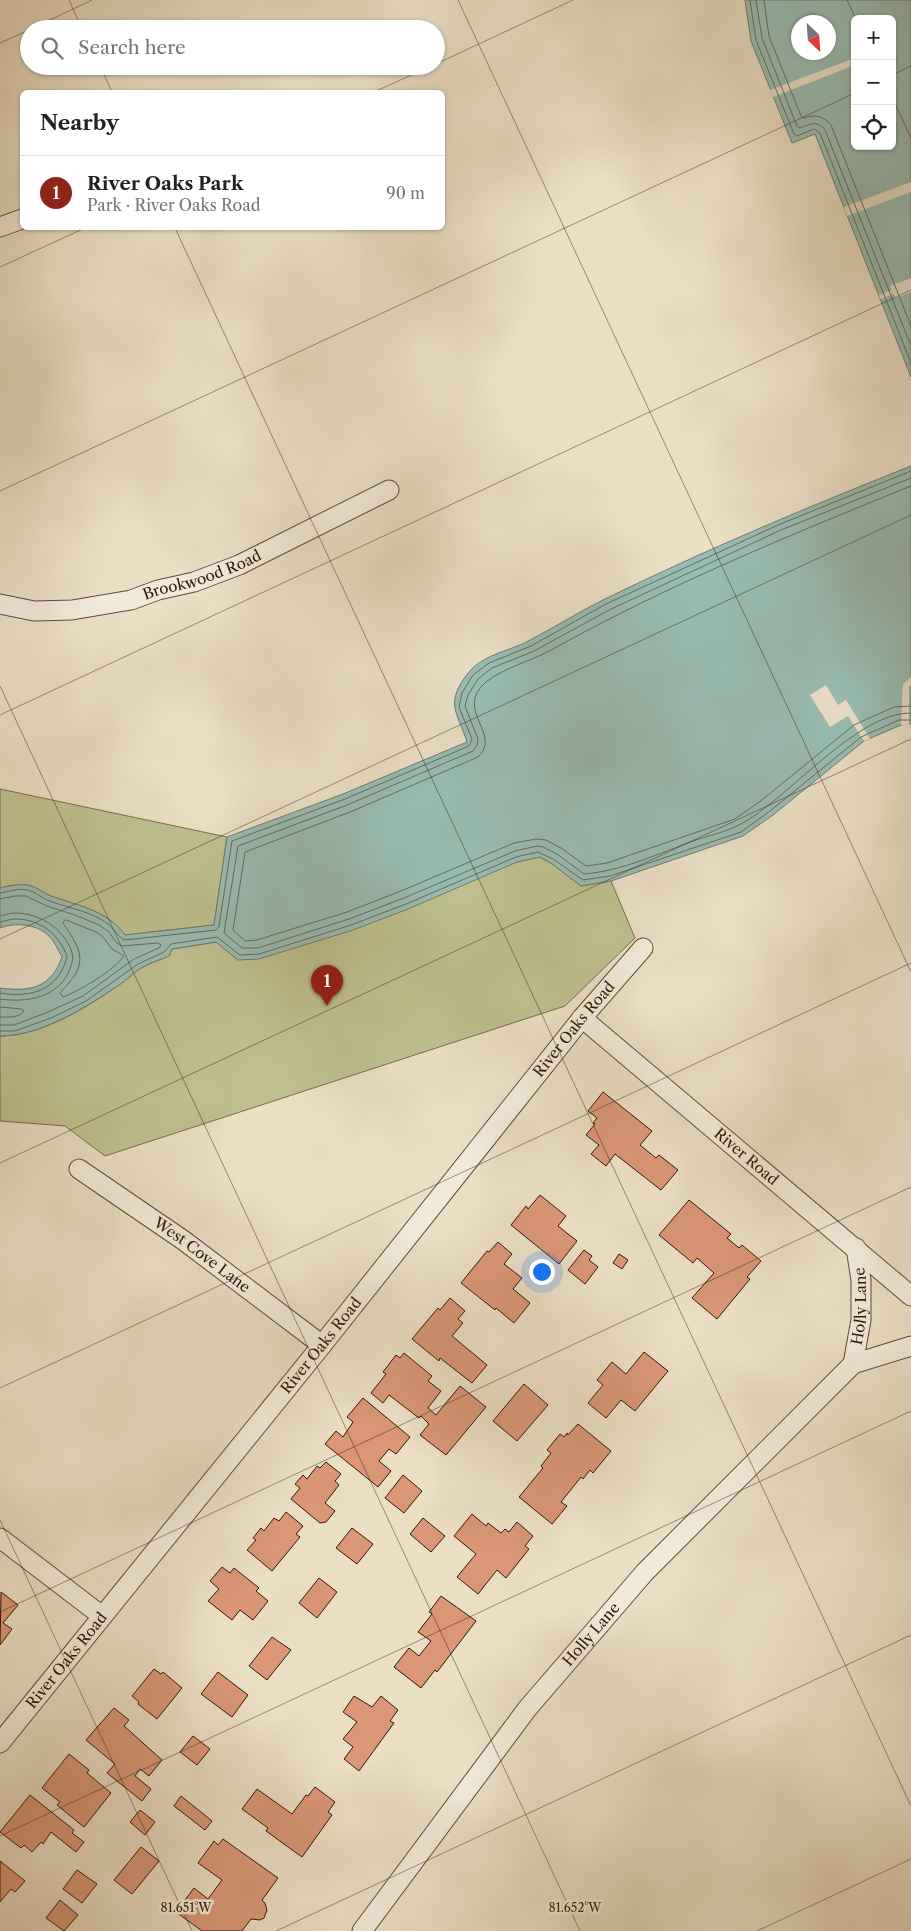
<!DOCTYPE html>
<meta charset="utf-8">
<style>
:root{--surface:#fff;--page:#f6f6f6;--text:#222;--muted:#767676;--line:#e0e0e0;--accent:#8f2418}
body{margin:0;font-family:"Libre Caslon Text",serif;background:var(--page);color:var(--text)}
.controls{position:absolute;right:15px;top:15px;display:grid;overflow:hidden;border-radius:8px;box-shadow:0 1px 4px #0004}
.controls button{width:45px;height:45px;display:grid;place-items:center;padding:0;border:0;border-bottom:1px solid var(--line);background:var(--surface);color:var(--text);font:25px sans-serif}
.compass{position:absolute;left:791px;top:15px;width:45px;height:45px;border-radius:50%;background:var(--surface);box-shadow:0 1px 4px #0004;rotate:155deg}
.you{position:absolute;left:541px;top:1271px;width:18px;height:18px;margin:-12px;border:4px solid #fff;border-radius:50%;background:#1a73e8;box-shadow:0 0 0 8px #1a73e833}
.badge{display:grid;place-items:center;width:32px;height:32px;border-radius:50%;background:var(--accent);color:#fff;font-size:16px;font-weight:700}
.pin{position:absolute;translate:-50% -41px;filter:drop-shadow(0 1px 2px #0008)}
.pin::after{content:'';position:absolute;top:26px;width:18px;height:15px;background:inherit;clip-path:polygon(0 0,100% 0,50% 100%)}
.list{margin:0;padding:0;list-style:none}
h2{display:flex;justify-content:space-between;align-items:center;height:65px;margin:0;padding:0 20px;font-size:21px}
h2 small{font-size:16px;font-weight:400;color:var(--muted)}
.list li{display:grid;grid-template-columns:32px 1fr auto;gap:15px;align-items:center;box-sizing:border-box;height:75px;padding:0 20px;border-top:1px solid var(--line)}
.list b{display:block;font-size:19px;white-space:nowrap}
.list p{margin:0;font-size:16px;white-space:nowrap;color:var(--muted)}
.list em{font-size:16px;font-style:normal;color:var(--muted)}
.icon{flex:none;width:28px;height:28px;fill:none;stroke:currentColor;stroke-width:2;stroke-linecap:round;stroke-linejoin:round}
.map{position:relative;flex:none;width:911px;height:1931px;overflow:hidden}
.search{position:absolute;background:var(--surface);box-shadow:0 1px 4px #0004;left:20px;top:20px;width:425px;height:55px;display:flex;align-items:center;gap:12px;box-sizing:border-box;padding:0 18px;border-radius:28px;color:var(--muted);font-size:19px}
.panel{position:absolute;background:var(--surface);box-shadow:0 1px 4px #0004;left:20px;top:90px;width:425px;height:140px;border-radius:8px}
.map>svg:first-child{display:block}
.green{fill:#bfbf8f;stroke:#796c4c}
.water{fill:#98bcb1;stroke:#707a6e;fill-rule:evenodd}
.pier{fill:#eadec5}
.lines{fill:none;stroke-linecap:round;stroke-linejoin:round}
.shore{stroke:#666a5d;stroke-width:1}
.building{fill:#da9677;stroke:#331809}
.minor-casing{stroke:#614a38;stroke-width:21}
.minor{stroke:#f1ead9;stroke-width:19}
.ticks{fill:none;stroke:#331809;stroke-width:1;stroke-opacity:0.45}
.labels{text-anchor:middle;stroke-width:5;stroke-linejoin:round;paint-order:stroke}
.street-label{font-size:15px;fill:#331809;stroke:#f1ead9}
.ticks-label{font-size:12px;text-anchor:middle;fill:#331809;stroke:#f1ead9;stroke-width:5;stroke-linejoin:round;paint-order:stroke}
</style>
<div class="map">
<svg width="911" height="1931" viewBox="0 0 911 1931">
<rect width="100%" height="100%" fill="#eadec5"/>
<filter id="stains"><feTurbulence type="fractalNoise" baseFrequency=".004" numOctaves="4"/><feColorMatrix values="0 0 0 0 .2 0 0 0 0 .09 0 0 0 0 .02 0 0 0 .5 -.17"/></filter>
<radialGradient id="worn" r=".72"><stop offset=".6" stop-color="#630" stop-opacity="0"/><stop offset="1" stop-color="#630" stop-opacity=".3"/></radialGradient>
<!-- green -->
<path class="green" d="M0,789L227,837L214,925L125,935C107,910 78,906 51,896C43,893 35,886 27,885C17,884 9,886 0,888Z
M539,857L551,863L581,886L611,881L635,938L565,1006L105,1156L65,1126L0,1121V1036C41,1036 86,1008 119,985C127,980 133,973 141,968C149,963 160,960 169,956L172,949L217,942L238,960L517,862Z"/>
<!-- water -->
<path class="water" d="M745,0H911V377L815,134L792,143L751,41ZM855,19H892V146H855ZM798,22H828V52H798Z
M911,466V724L901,725L864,741L773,815L743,836L611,881L581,886L551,863L540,857L517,862L408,909L353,930L259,959L238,960L216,942L172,949L169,956C160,960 149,963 141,968C133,973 127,980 119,985C86,1007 41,1036 0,1036V988C30,992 51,988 62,957C58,950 55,942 49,936C37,924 15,922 0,928V888C9,886 17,884 27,885C35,886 43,893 51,896C78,906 107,910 125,935L214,925L227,837L343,794L467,742C457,711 444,703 469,672C485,653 512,651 532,639C557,626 580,611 605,599C705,550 808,507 911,466Z"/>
<!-- pier -->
<path class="pier" d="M855,58V65L773,97L770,90Z
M911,182V192L847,216L844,207Z
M911,278V292L895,298L894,294L880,299L879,295L892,290L890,286Z
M911,677V685L909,687V725H901L903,684Z
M826,685L838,705L846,700L870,739L864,741L848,716L830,727L810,695Z"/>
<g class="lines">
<!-- shore -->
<path class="shore" d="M750,0L756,40L794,134L797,136L814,129L820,133L911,363
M756,0L762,38L797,126L800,128C810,124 818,120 825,130L911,346
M764,0L769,36L801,116L804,118C815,114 824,116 831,125L911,326
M911,478L781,530L609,610L534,651L492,668L478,679L468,695L465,706L478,739L477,745L473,751L347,805L238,846L224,933L242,948H258L349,919L404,898L515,851L537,846L543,847L557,854L584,874C622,871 660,853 696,840C710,835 726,832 739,825C789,799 855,713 911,713
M911,486C790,535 668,585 553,649C532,661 505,667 486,682C453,710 503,734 478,757L350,812L245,852L233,930L245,941L257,940L347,912L401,891L514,843L536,839L546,840L561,848L586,866L607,863L735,819L762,800L854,725L894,707L911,706
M0,893C9,892 17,888 27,890C34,891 41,897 47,900C65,907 85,910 102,920C112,925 117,936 124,940L216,930L219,926L232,841L345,799L469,746L472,739L459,707L462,693L473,675L489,663L531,646L606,604L778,525L911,471
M0,899L15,896H26L47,906L75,915L99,925L109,932L116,942L122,946L158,943L161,945L159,948L134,959L83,996L48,1012L14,1025H0
M0,916C5,915 10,913 15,913C41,913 68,931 73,957C68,994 33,1004 0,999
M66,920L96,932L103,937L112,949L124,956C113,971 81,990 63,997L60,993C88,964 84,954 63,923L64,921Z
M0,922C5,921 11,919 16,919C39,919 60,934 67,957C58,991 31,998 0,993
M0,1007L22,1009L24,1011C19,1018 9,1017 0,1017
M0,1031H15L51,1018L86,1001L138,964L164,952L171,944L217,937L240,955L259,954L351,925L406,904L516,857L538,852L553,859L583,880L610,876L741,832L770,811L861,737L899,720H911"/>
</g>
<!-- building -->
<path class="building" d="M603,1092L652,1131L640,1145L656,1158L659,1155L678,1170L661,1190L615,1154L606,1166L591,1154L599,1145L586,1135L595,1124L593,1123L597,1118L588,1111Z
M540,1195L566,1216L558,1226L577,1241L559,1264L511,1225L526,1206L528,1209Z
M689,1200L731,1234L727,1238L739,1248L742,1245L761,1261L747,1277L750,1279L717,1319L692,1298L714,1273L697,1258L693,1263L659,1235Z
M498,1242L512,1254L504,1264L522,1278L513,1289L530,1303L514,1323L496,1308L495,1310L461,1283L487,1251L489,1252Z
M584,1250L592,1256L589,1260L598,1267L585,1284L568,1270Z
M619,1254L628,1260L622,1269L613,1263Z
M450,1298L465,1311L458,1319L463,1323L452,1336L487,1365L472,1383L440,1358L439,1361L412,1339L438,1308L440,1310Z
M644,1352L668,1371L635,1411L621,1400L606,1418L588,1403L603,1385L597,1380L612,1362L626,1374Z
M404,1353L432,1376L428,1381L441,1391L428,1408L436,1415L460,1386L486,1407L446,1455L420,1435L429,1424L421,1416L419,1418L389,1395L383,1403L371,1393L386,1374L383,1372L396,1355L400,1358Z
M524,1384L548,1405L517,1441L493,1421Z
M363,1398L410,1437L396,1454L389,1449L379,1461L391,1471L378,1487L325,1444L336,1431L343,1437L353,1422L347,1417Z
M578,1424L611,1451L593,1473L590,1470L583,1479L581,1477L561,1502L567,1506L552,1524L519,1497L543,1468L541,1466L551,1453L547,1450L560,1434L564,1437L567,1433L568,1435Z
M326,1462L341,1474L335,1481L339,1485L325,1503L335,1511L326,1522L320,1523L291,1499L300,1488L295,1484L303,1475L307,1479L317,1466L320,1468Z
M403,1475L422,1491L404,1513L385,1498Z
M286,1512L303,1526L296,1534L300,1537L272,1571L247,1550L256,1540L253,1538L261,1528L264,1531L274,1518L279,1521Z
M472,1514L486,1526L488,1523L501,1533L505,1529L509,1532L517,1522L533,1536L525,1546L529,1549L506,1578L497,1570L478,1594L457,1577L476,1554L454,1536Z
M423,1518L445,1536L431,1552L410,1534Z
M352,1528L373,1544L357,1564L336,1548Z
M222,1567L230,1573L234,1568L259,1588L256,1591L268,1601L253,1620L240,1610L232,1620L208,1601L219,1589L210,1581Z
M319,1578L337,1592L317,1618L299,1603Z
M1,1592L18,1605L3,1623L12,1629L0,1645Z
M441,1596L476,1621L437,1672L435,1670L421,1688L394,1667L409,1648L419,1656L431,1641L418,1632L432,1614L429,1612Z
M272,1637L291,1650L267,1680L249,1666Z
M154,1669L161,1674L163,1672L182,1688L157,1719L138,1704L139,1702L132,1696Z
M218,1672L248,1695L232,1717L201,1694Z
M354,1696L372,1707L381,1696L398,1710L390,1721L394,1723L359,1771L344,1759L353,1747L343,1739L357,1722L343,1712Z
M114,1708L129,1720L124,1726L162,1760L149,1776L140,1769L135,1776L151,1789L142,1801L107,1773L115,1764L86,1740Z
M193,1736L210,1749L197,1765L180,1752Z
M69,1754L89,1770L87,1773L111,1793L84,1827L57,1805L60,1802L42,1788Z
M315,1787L335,1802L328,1812L332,1815L302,1857L266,1831L268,1828L242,1809L257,1789L292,1814L306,1795L308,1796Z
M30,1795L74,1830L72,1833L84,1842L76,1852L51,1832L43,1844L41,1842L32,1852L24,1845L21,1848L0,1832Z
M181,1796L212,1821L205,1830L174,1806Z
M140,1810L155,1822L145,1835L130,1822Z
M223,1839L278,1878L262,1900L265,1903L267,1910L264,1918L260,1920L251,1919L242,1931H202L176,1912L194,1888L208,1899L222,1880L198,1863L214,1841L218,1845Z
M141,1847L159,1861L132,1894L114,1880Z
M0,1861L25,1881L15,1892L11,1889L0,1902Z
M77,1870L97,1884L82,1903L63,1889Z
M60,1900L78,1915L64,1931L46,1918Z"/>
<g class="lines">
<!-- minor casing -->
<g class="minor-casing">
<g id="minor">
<path d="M0,227L22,219"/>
<path id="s1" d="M0,604L34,611L72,610L131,600L158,590L194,582L239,565L389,490"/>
<path id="s2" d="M582,1018L911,1296"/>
<path id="s3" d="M79,1169L183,1240L322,1345"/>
<path d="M853,1364L911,1346"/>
<path d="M0,1538L102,1616"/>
<path id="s4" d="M0,1743L322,1345L582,1018L643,948"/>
<path id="s5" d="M362,1931L527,1709L645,1572L853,1364L861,1320V1280L856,1248"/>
</g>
</g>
<!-- minor -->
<use href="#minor" class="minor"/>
</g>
<!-- ticks -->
<path class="ticks" d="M69,0L82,29M458,0L911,972M847,0L856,19M31,29L92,0M0,43L29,30M436,64L573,0M100,66L112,92M892,75L911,66M374,92L431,66M892,97L911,138M175,228L911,1806M0,267L85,228M0,491L855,93M0,686L580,1931M0,715L911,290M0,939L911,515M0,1163L911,739M0,1388L911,963M0,1520L192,1931M0,1612L911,1187M0,1836L911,1411M276,1931L911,1635M757,1931L911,1859"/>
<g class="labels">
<!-- street labels -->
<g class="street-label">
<text dy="5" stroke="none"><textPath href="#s1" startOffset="208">Brookwood Road</textPath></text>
<text dy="5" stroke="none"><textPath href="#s4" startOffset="916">River Oaks Road</textPath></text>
<text dy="5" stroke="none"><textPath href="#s2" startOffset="215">River Road</textPath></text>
<text dy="5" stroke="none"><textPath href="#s3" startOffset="150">West Cove Lane</textPath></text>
<text dy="5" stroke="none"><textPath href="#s5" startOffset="810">Holly Lane</textPath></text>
<text dy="5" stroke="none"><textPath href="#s4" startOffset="511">River Oaks Road</textPath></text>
<text dy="5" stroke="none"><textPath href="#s5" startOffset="375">Holly Lane</textPath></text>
<text dy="5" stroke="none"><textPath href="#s4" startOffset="106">River Oaks Road</textPath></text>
</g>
</g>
<g class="ticks-label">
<text x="186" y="1912">81.651°W</text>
<text x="575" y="1912">81.652°W</text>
</g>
<rect width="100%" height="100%" filter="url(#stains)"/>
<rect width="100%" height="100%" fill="url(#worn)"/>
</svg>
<div class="controls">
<button>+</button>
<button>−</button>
<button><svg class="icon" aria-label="locate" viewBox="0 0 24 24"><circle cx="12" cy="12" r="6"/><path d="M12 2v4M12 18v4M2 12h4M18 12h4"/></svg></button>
</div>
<svg class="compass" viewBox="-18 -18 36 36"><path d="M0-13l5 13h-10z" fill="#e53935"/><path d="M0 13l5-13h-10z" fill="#767676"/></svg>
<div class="you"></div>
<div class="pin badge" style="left:327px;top:1006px">1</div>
<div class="search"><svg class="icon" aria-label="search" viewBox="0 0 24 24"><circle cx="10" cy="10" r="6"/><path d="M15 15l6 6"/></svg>Search here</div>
<section class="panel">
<h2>Nearby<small></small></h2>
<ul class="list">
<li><span class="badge">1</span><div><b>River Oaks Park</b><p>Park · River Oaks Road</p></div><em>90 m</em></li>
</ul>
</section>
</div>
